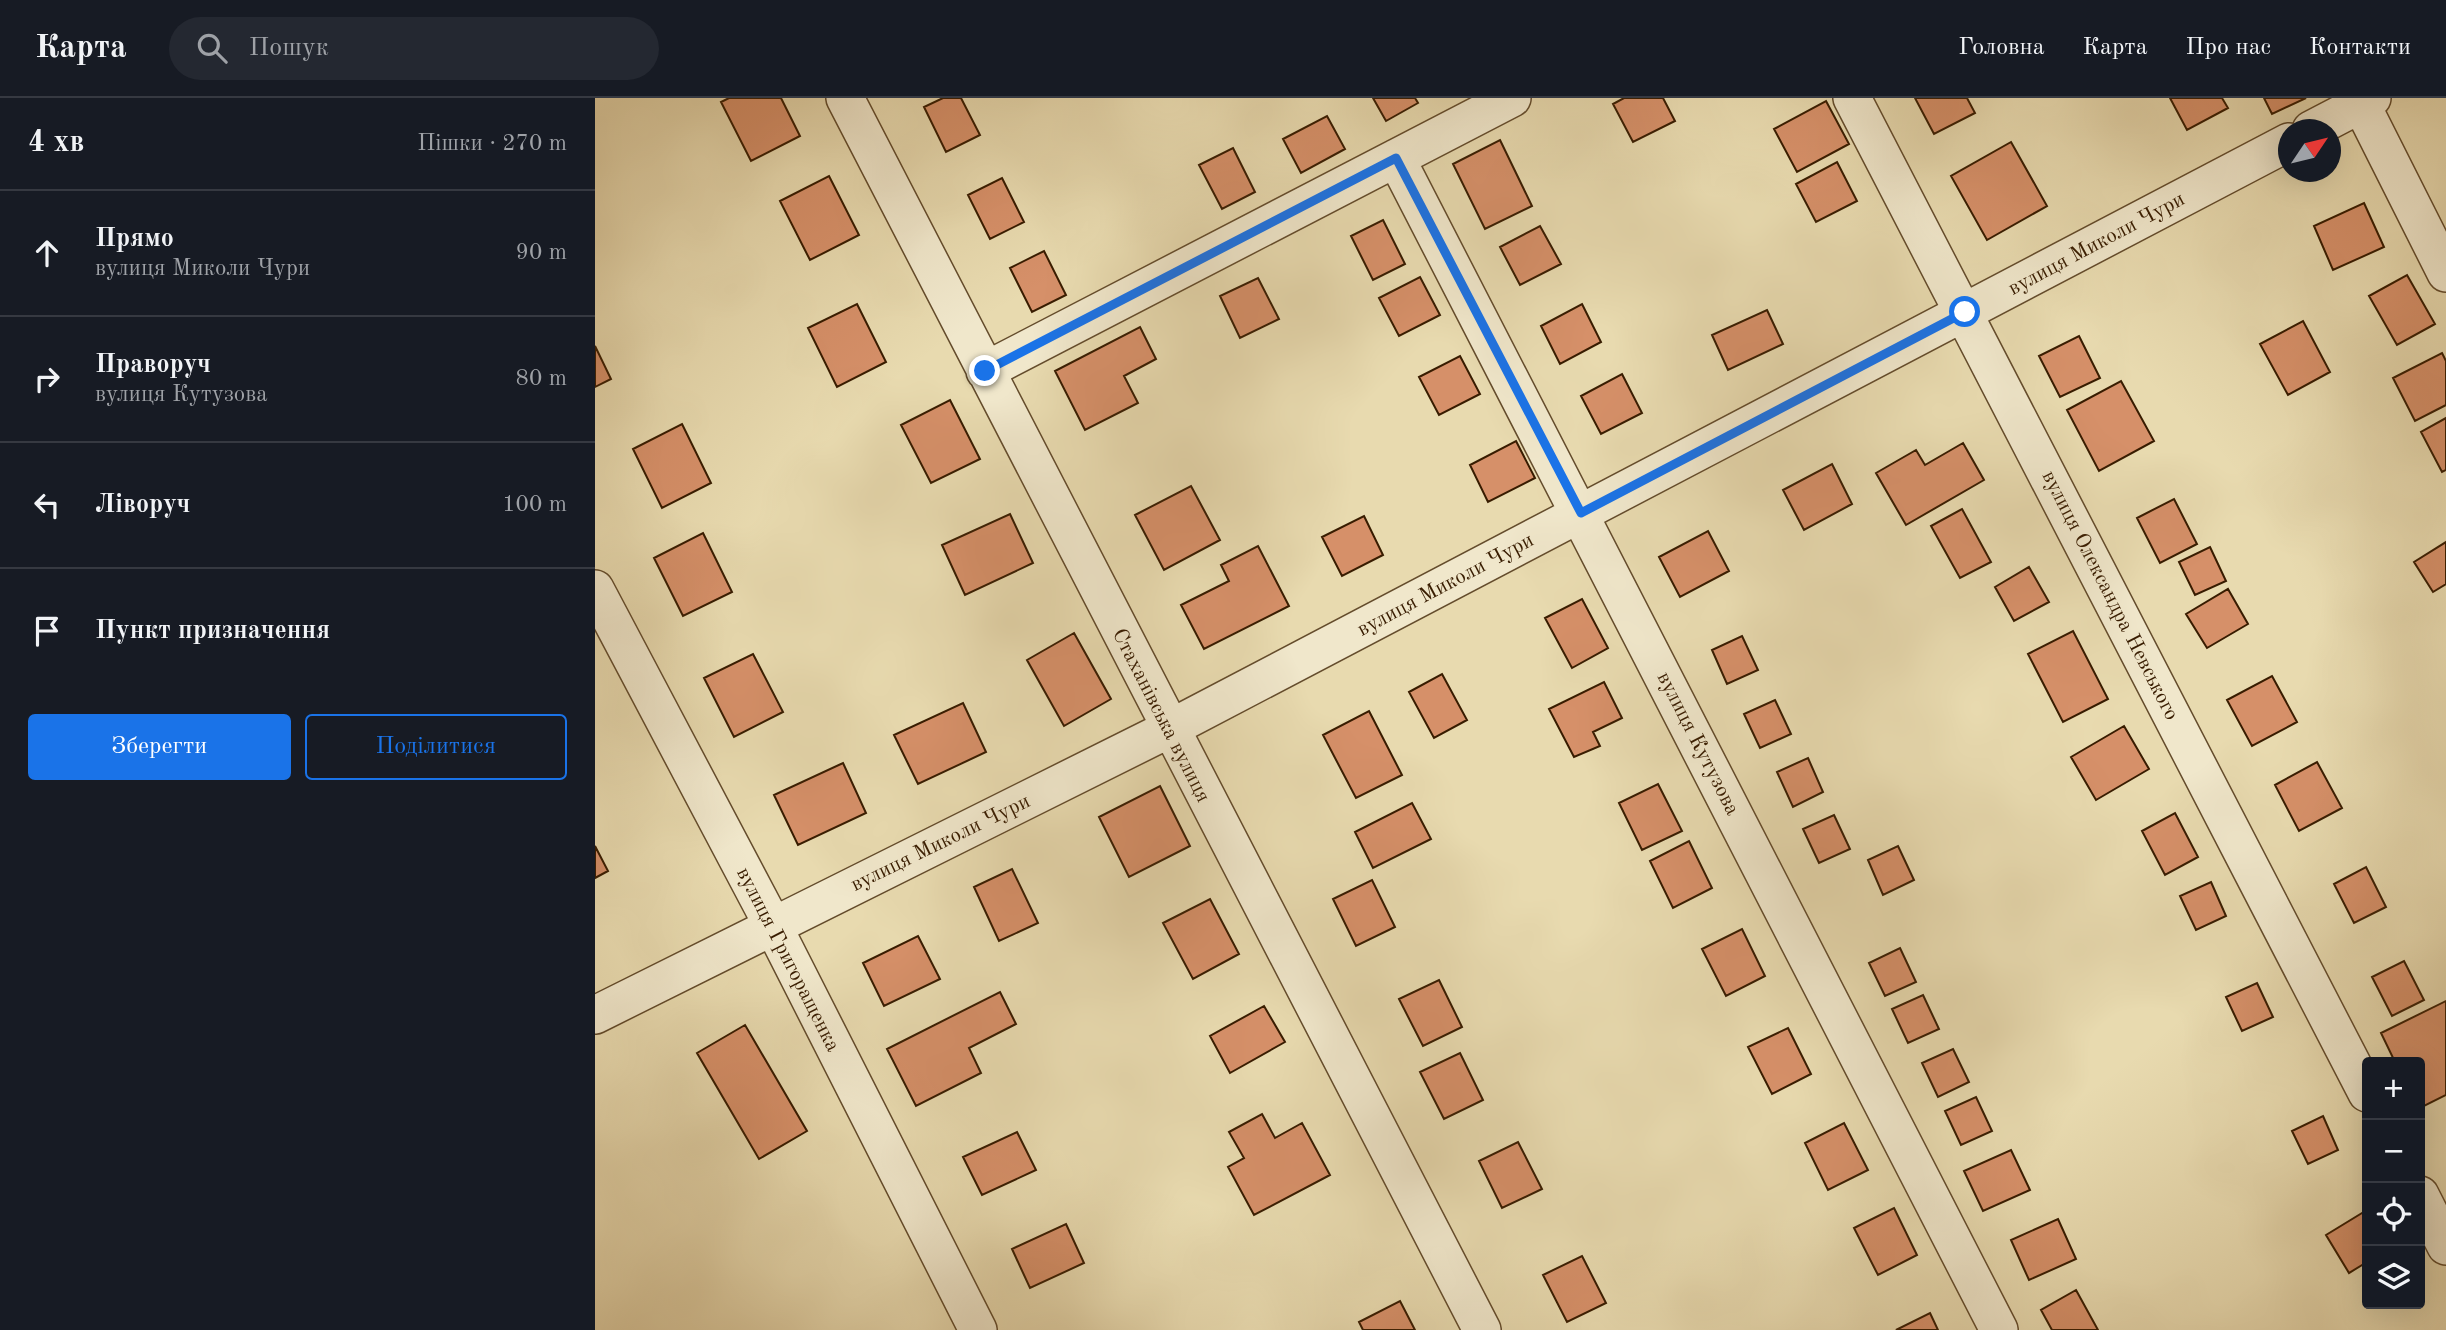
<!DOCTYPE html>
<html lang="uk">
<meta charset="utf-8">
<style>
:root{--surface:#171b24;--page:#242831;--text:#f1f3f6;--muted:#9ea1a6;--line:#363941;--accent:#1a73e8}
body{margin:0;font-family:"Old Standard TT",serif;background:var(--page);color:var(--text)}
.controls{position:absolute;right:21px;bottom:21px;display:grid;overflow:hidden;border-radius:7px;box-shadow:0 7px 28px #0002}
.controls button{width:63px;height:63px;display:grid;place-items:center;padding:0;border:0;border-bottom:2px solid var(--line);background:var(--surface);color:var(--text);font:35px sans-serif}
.compass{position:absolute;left:1683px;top:21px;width:63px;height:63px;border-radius:50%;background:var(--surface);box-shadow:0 7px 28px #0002;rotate:55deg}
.stop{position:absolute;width:21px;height:21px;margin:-16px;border:5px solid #1a73e8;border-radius:50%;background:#fff}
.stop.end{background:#1a73e8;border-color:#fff;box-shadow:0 2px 7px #0008}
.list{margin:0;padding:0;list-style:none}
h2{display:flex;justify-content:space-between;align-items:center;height:91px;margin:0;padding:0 28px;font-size:30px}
h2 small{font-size:23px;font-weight:400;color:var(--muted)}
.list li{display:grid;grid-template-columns:46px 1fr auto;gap:21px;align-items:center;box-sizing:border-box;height:126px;padding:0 28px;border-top:2px solid var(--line)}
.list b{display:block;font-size:26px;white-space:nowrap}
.list p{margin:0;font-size:23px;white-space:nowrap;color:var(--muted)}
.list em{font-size:23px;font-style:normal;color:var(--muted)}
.actions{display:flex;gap:14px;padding:21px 28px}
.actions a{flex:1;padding:16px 0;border:2px solid var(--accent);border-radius:7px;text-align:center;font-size:24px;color:var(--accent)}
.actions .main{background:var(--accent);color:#fff}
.icon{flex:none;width:38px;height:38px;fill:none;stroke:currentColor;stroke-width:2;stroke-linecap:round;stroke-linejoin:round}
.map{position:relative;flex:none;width:1851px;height:1232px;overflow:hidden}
header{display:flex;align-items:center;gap:42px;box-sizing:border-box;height:98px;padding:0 35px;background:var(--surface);border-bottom:2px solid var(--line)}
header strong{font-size:33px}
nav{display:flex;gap:38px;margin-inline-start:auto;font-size:24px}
.search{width:490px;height:63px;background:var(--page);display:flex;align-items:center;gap:18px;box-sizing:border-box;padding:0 24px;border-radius:38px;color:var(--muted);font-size:26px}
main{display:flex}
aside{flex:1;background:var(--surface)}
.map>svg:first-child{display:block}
.building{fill:#d69069;stroke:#381c00;stroke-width:2}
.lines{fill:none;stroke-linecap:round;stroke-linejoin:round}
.street-casing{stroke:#644c2c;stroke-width:40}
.street{stroke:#f0e7cb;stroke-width:37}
.route{stroke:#1a73e8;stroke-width:9}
.labels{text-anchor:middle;stroke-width:7;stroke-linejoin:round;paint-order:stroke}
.street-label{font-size:21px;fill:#381c00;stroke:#f0e7cb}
</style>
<header>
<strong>Карта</strong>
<div class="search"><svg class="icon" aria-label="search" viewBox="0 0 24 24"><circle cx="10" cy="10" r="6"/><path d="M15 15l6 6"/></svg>Пошук</div>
<nav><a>Головна</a><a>Карта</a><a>Про нас</a><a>Контакти</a></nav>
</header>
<main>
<aside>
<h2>4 хв<small>Пішки · 270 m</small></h2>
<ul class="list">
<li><svg class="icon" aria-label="ahead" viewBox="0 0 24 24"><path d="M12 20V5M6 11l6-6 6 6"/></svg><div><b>Прямо</b><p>вулиця Миколи Чури</p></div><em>90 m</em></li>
<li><svg class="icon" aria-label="right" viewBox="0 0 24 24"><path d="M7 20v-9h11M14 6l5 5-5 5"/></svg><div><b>Праворуч</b><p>вулиця Кутузова</p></div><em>80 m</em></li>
<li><svg class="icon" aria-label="left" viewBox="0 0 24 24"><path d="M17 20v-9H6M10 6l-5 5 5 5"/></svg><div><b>Ліворуч</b></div><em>100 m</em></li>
<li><svg class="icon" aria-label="arrive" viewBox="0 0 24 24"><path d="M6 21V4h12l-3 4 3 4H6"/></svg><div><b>Пункт призначення</b></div></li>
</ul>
<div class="actions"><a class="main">Зберегти</a><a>Поділитися</a></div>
</aside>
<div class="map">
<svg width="1851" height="1232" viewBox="0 0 1851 1232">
<rect width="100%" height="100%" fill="#e8daaf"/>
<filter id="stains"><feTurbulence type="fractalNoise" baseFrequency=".00286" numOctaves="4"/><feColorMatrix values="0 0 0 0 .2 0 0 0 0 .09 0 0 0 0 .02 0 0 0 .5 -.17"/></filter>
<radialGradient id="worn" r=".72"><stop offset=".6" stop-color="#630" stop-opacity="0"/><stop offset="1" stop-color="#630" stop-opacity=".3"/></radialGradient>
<!-- building -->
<path class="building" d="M134,0H186L205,38L156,63L126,4Z
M348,0H366L385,37L351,54L329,9Z
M778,0H820L823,5L791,23Z
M1029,0H1068L1080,23L1038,44L1018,6Z
M1320,0H1372L1380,15L1339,36Z
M1575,0H1627L1633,10L1592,32Z
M1669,0H1711L1677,16Z
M1231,3L1254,46L1202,74L1179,31Z
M732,18L750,51L706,75L688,41Z
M905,42L937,108L890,131L858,66Z
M1416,44L1452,108L1392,142L1356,78Z
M638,50L660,94L627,111L604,67Z
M1242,64L1262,103L1221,124L1201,86Z
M234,78L264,137L215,162L185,103Z
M407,80L429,124L395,141L373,97Z
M1769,105L1789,149L1738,172L1719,128Z
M788,122L810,166L778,182L756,138Z
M945,128L966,166L925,187L905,149Z
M449,153L471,197L437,214L415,170Z
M1812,177L1840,226L1802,247L1774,198Z
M825,179L845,217L804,238L784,200Z
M663,180L684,221L645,240L625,198Z
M262,206L291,264L242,289L213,230Z
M987,206L1006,244L965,266L946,228Z
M1172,212L1188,246L1133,272L1117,237Z
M1708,223L1735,274L1693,297L1665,246Z
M545,229L561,261L529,278L543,305L490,332L460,273Z
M1484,238L1505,280L1465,299L1444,258Z
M0,248L16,281L0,289Z
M1847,255L1851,263V307L1820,323L1798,280Z
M865,258L885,296L844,317L824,279Z
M1027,276L1047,315L1006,336L986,298Z
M1526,283L1559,343L1504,373L1472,312Z
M355,302L385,361L336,385L306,327Z
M1851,320V372L1847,374L1826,334Z
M87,326L116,385L67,410L38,351Z
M921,343L940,380L893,404L875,367Z
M1368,345L1389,382L1311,427L1281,375L1321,352L1330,367Z
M1237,366L1257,406L1209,432L1188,392Z
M596,388L625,442L569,472L540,417Z
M1579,401L1602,446L1565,465L1542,420Z
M1367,411L1396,464L1365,480L1336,428Z
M415,416L438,465L370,497L347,447Z
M769,418L788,457L747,478L727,439Z
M1113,433L1134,473L1085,499L1064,459Z
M108,435L137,494L88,518L59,460Z
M1851,444V486L1838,494L1819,464Z
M663,448L694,508L609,551L586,507L634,483L626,467Z
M1615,449L1631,483L1600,497L1584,464Z
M1434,469L1454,504L1419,523L1400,489Z
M1633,491L1653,526L1612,550L1591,516Z
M987,501L1013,550L977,570L950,520Z
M1478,533L1513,601L1468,624L1433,556Z
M479,535L516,601L469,628L432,562Z
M1147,538L1163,572L1132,586L1117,552Z
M158,556L188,614L139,639L109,580Z
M847,576L872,622L839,640L814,594Z
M1677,578L1702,624L1657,648L1632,602Z
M1009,584L1027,620L998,634L1005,648L979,659L954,611Z
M1180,602L1196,636L1165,650L1149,616Z
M368,605L391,654L323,686L299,637Z
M774,613L807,677L761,700L728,637Z
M1529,628L1554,671L1501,702L1476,659Z
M1213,660L1228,694L1198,709L1182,674Z
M1722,664L1747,710L1704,733L1680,687Z
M248,665L271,715L203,747L179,697Z
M1063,686L1087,733L1047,752L1024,705Z
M565,688L595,748L534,779L504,719Z
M817,705L836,741L778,770L760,734Z
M1580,715L1603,759L1570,777L1547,733Z
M1239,717L1255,751L1224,765L1208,731Z
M1094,743L1117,790L1078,810L1055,763Z
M0,748L13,773L0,780Z
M1303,748L1319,782L1288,797L1273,762Z
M1771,769L1791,809L1759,825L1739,786Z
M417,771L443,825L404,843L379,789Z
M777,782L800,829L761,848L738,801Z
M1616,784L1631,818L1601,832L1585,798Z
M615,801L644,856L598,881L568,825Z
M1147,831L1170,878L1131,898L1107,851Z
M323,838L345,881L289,908L268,865Z
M1305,850L1321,884L1290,898L1274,865Z
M1809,863L1829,902L1797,918L1777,879Z
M844,882L867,929L828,948L804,901Z
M1662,885L1678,919L1647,933L1631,899Z
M405,894L421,926L374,950L386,975L321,1008L292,951Z
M1328,897L1344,931L1313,945L1297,911Z
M1851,903V997L1825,1010V964H1800L1786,935Z
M669,908L690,944L635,975L615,938Z
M150,927L212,1033L164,1061L102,955Z
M1193,930L1216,976L1177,996L1153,949Z
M1358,951L1374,984L1343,999L1327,965Z
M865,955L888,1002L849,1021L825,974Z
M1381,999L1397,1033L1366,1047L1350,1013Z
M667,1016L680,1040L707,1025L735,1077L659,1117L633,1069L649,1060L634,1034Z
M1728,1018L1743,1052L1713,1066L1697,1033Z
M1249,1025L1273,1072L1233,1092L1210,1045Z
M422,1034L441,1072L387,1097L368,1059Z
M923,1044L947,1091L907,1110L884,1063Z
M1416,1052L1435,1092L1388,1113L1369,1073Z
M1299,1110L1322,1157L1283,1177L1259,1130Z
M1772,1112V1164L1754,1175L1731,1137Z
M1463,1121L1481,1161L1434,1182L1416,1142Z
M471,1126L489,1165L435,1190L417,1151Z
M987,1158L1011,1205L972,1224L948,1177Z
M1481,1192L1503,1232H1457L1446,1212Z
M805,1203L820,1232H768L764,1224Z
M1335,1215L1343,1232H1301Z"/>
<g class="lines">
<!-- street casing -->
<g class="street-casing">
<path id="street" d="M250,0L887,1232
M1257,0L1772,995
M1763,0L1851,175
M1716,32L1777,0
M801,60L1404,1232
M390,273L917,0
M0,491L177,826L383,1232
M0,917L574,631L1694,44
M1825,1097L1851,1148"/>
</g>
<!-- street -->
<use href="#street" class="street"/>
</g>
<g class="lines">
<!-- route -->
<path class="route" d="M390,273L801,60L986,415L1370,214"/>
</g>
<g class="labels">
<!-- street labels -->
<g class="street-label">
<text transform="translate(1501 145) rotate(-28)" y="7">вулиця Миколи Чури</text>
<text transform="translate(850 486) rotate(-28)" y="7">вулиця Миколи Чури</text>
<text transform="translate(1516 497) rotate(63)" y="7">вулиця Олександра Невського</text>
<text transform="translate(567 617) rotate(63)" y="7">Стаханівська вулиця</text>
<text transform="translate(1104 645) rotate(63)" y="7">вулиця Кутузова</text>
<text transform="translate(345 744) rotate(-26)" y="7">вулиця Миколи Чури</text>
<text transform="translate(194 861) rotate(63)" y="7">вулиця Григоращенка</text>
</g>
</g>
<rect width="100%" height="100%" filter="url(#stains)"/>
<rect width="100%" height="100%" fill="url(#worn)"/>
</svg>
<div class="controls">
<button>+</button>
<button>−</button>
<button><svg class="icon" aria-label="locate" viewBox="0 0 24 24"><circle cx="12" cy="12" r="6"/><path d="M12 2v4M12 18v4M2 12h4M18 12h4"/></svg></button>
<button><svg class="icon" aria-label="layers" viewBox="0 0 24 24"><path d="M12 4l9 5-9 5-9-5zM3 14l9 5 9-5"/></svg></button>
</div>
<svg class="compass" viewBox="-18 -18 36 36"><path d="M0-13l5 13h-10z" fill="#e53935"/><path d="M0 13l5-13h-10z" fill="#9ea1a6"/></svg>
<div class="stop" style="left:1370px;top:214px"></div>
<div class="stop end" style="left:390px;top:273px"></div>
</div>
</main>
